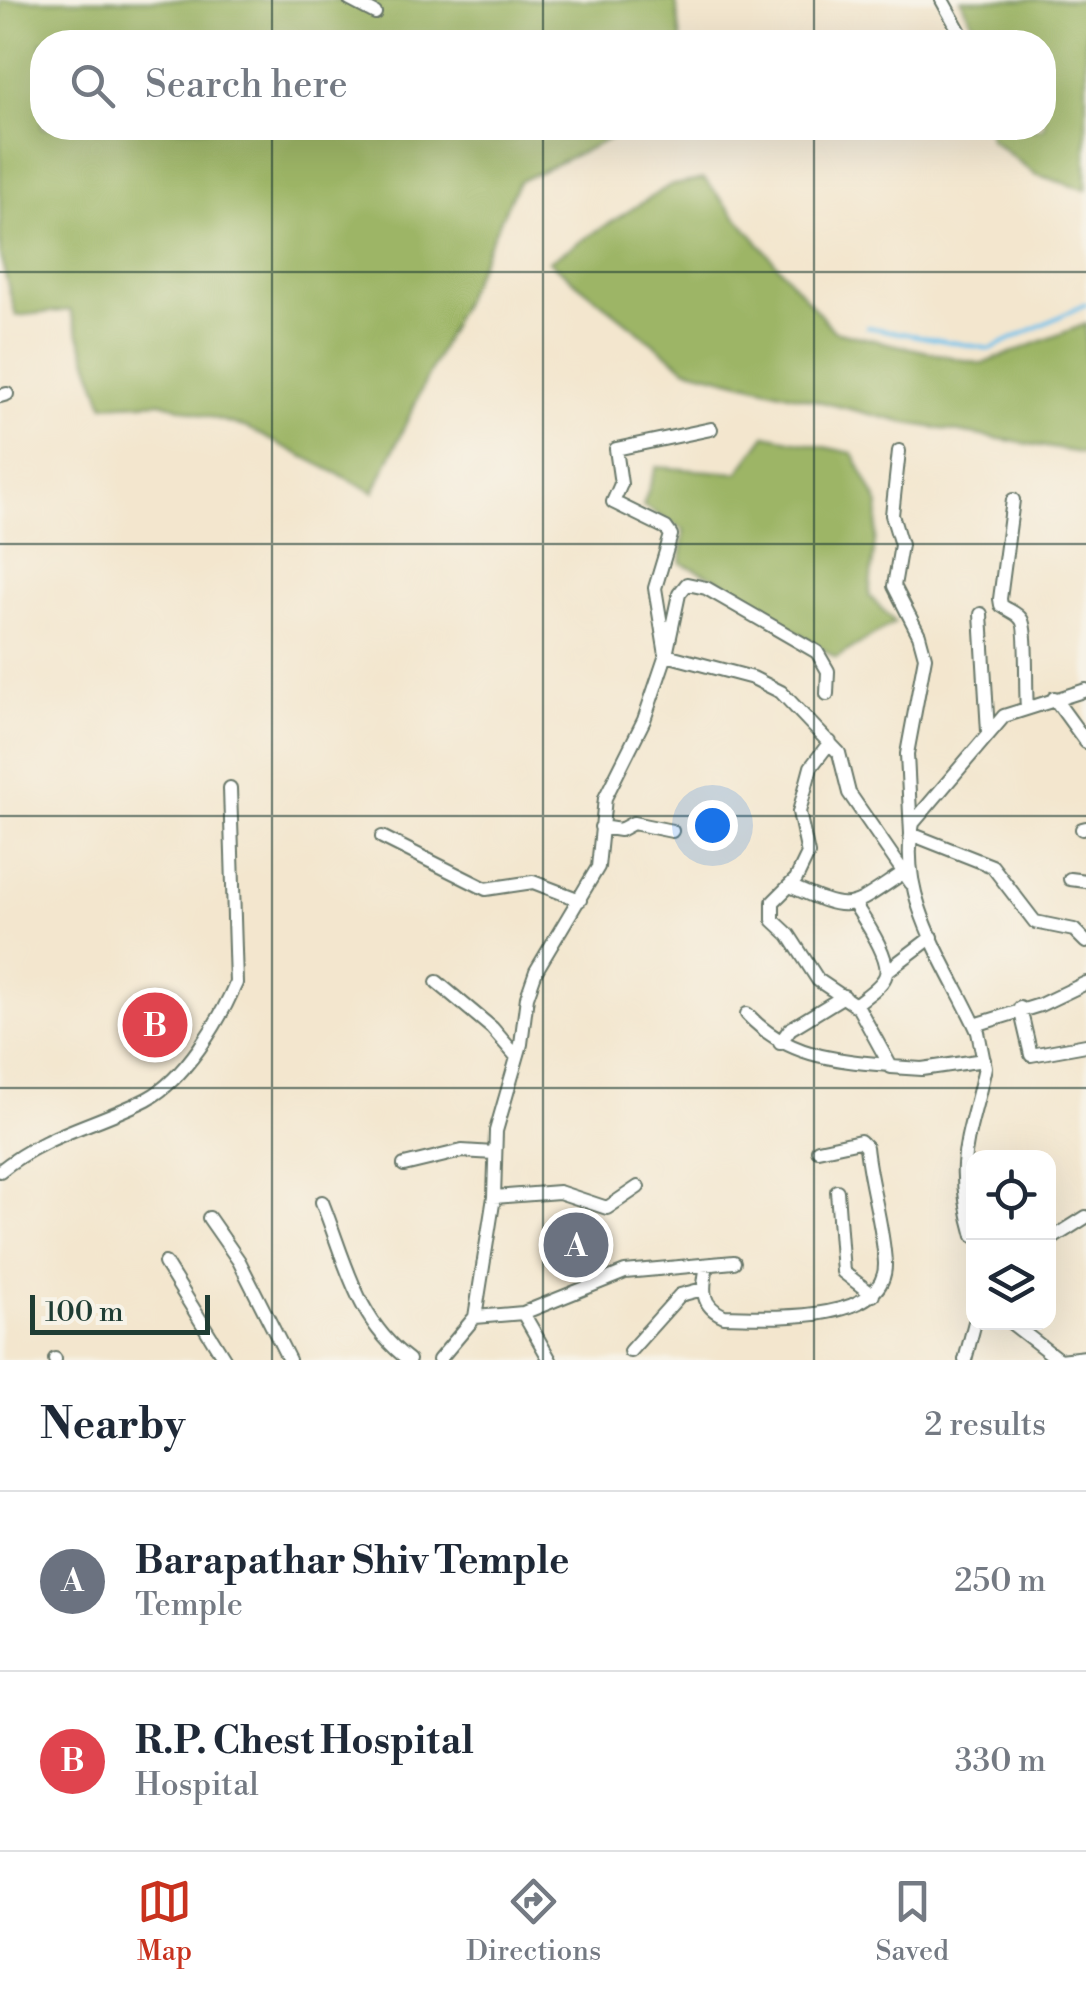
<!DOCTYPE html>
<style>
:root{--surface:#fff;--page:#f2f2f3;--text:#1f2937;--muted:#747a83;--line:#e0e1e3;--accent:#c8321e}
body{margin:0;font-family:"Libre Bodoni",serif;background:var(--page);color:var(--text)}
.controls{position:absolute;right:30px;bottom:30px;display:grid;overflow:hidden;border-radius:20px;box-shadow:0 10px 40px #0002}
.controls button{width:90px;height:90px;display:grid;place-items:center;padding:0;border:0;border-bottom:2px solid var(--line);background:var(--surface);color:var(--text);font:50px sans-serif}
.scale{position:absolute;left:30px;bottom:25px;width:180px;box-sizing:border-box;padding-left:10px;border:5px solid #1f3d34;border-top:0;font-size:28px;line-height:35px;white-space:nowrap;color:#1f3d34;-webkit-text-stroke:8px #f7f3e8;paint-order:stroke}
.you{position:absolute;left:712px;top:825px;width:35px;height:35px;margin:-25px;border:8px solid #fff;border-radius:50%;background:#1a73e8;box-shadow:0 0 0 15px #1a73e833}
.badge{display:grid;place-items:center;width:65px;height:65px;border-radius:50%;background:var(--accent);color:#fff;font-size:32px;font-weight:700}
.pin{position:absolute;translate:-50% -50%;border:5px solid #fff;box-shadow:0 2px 10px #0006}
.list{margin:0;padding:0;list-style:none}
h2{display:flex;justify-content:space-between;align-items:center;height:130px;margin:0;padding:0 40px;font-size:42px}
h2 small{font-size:32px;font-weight:400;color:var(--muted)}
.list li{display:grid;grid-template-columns:65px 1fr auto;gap:30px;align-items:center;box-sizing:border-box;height:180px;padding:0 40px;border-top:2px solid var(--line)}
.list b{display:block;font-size:38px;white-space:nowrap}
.list p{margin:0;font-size:32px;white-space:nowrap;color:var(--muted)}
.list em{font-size:32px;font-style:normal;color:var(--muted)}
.icon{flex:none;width:55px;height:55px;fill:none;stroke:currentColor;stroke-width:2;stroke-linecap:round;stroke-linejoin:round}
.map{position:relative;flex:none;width:1086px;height:1360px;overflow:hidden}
.search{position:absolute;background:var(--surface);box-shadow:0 10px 40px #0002;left:30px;right:30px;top:30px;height:110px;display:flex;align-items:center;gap:25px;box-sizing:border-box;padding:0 35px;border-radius:40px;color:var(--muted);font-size:38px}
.sheet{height:490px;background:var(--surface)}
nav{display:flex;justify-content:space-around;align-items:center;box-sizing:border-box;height:140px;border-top:2px solid var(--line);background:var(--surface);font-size:28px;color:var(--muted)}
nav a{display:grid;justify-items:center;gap:5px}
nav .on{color:var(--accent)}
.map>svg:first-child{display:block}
.forest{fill:#9db566;stroke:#5e794d;stroke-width:2.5}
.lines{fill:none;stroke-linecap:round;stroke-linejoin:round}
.stream{stroke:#6fc1eb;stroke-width:4}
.building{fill:#b898d6}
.minor-casing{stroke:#69786a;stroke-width:16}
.minor{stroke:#fff;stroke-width:12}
.grid{fill:none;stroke:#1f3d34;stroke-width:2.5;stroke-opacity:0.55}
</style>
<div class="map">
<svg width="1086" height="1360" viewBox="0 0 1086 1360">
<rect width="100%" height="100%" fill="#f7f3e8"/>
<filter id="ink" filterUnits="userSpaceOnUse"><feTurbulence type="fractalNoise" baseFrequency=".01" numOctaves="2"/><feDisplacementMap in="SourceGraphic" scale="20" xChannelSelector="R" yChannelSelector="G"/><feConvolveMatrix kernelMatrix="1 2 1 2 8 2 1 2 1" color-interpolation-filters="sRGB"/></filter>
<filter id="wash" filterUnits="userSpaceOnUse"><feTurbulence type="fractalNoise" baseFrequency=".0048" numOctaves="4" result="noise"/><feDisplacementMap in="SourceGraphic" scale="40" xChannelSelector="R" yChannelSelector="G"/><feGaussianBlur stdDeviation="2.25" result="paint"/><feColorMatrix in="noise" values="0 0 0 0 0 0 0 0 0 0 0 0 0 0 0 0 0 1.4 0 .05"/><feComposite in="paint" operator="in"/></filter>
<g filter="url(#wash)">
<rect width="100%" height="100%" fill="#f3e6ce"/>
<!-- forest -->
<path class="forest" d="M0,0H676L681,42H42V128H632L518,182L374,492L247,428L161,402L104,405L70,310L16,316L0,255Z
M961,0H1086V190L1035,174L990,139L989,128H1044V42H982Z
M704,179L834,331L982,364L1086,324V454L902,422L685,368L549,261L669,186Z
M766,435L853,453L879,505L869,596L895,622L836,658L718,579L681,563L684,530L643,506L656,467L738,473Z"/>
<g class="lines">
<!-- stream -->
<path class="stream" d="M867,327L990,349L1086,304"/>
</g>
<g id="blocks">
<!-- building -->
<path class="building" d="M171,1002L183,1023L144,1045L132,1025Z
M564 1246a14 14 0 1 1 28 0a14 14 0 1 1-28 0Z"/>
</g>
</g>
<g filter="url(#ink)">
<use href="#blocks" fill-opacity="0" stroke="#69786a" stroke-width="2.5"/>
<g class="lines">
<!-- minor casing -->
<g class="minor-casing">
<path id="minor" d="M350,0L375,13
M942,0L961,34
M0,396L7,394
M711,429L616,449L621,484L613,502L666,528L671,535L655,588L666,655L753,678L781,692L839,753L849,793L911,883
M899,451L892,515L901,545L894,586L919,635L925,657L907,754L911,834L992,866L1035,922L1074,930L1086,942
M1013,500L1000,599L1001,605C1007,610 1017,613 1021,619C1028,626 1025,691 1027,707
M981,614L988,732
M1054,698L1086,742
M830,742L811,767L799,812L808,854L796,879L773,902V920L789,935L818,980L858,1007L891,1067L922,1069L984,1060
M601,827L620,830L633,823L672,831
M1082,829L1086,828
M382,837L486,889L533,882L580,900
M1070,879L1086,881
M790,886C853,914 847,910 903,873
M855,905C864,919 893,961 885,977C880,988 864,997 855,1005
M887,971L932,937
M437,982L492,1028L517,1057
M1020,1008L1031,1055L1086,1045
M747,1014C786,1056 833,1060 888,1065
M975,1025L1040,1005L1086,983
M780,1043L790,1029L844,996
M404,1165L462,1151L494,1153
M0,1171C45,1134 96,1125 147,1099C185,1079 219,1022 236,983L230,788
M837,1191L843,1272L873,1295
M494,1197L559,1192L607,1208L638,1187
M322,1202C346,1262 356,1320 409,1360
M209,1218L239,1261L289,1360
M974,1236C952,1159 970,1138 985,1067L978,1032C949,967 896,898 913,823L1004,716L1086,690
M1048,1241L1086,1217
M165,1263L225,1360
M707,1265C703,1288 699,1305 724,1316C766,1317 887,1325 885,1263C883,1224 870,1186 866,1147L860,1141L818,1150
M523,1313L550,1360
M475,1317L523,1313L625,1272L734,1262
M1010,1322L1059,1360
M630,1351L680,1295L703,1289
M55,1359V1360
M439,1360L475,1317L494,1197L496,1131L521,1044L527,997L536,971L598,867L605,798L644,720L666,655L679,594L687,584L706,588L817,652L828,671L827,694
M965,1360L975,1322
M1059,1360L1086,1357"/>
</g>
<!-- minor -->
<use href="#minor" class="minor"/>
</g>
</g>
<!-- grid -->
<path class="grid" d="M272,0V42M543,0V42M814,0V42M272,128V1360M543,128V1360M814,128V1360M0,272H1086M0,544H1086M0,816H1086M0,1088H1086"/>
</svg>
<div class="controls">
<button><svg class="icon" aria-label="locate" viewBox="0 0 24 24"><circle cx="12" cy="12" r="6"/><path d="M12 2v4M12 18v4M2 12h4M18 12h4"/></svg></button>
<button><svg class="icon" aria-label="layers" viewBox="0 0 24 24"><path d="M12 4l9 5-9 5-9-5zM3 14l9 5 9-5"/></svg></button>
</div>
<div class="scale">100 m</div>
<div class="you"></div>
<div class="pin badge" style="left:576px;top:1245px;background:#6b7280">A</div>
<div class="pin badge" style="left:155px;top:1025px;background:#e0444e">B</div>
<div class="search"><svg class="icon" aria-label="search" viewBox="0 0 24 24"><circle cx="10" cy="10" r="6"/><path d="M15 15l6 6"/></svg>Search here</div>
</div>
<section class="sheet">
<h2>Nearby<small>2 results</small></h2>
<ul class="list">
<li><span class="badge" style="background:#6b7280">A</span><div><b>Barapathar Shiv Temple</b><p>Temple</p></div><em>250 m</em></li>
<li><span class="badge" style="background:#e0444e">B</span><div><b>R.P. Chest Hospital</b><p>Hospital</p></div><em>330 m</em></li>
</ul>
</section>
<nav>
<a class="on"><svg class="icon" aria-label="map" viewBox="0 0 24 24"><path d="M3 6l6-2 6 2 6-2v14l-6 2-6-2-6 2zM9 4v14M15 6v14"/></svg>Map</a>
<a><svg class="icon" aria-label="directions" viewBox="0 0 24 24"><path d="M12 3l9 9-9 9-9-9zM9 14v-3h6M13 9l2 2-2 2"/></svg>Directions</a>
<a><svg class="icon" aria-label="saved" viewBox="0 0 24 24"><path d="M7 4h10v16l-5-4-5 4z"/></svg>Saved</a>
</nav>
